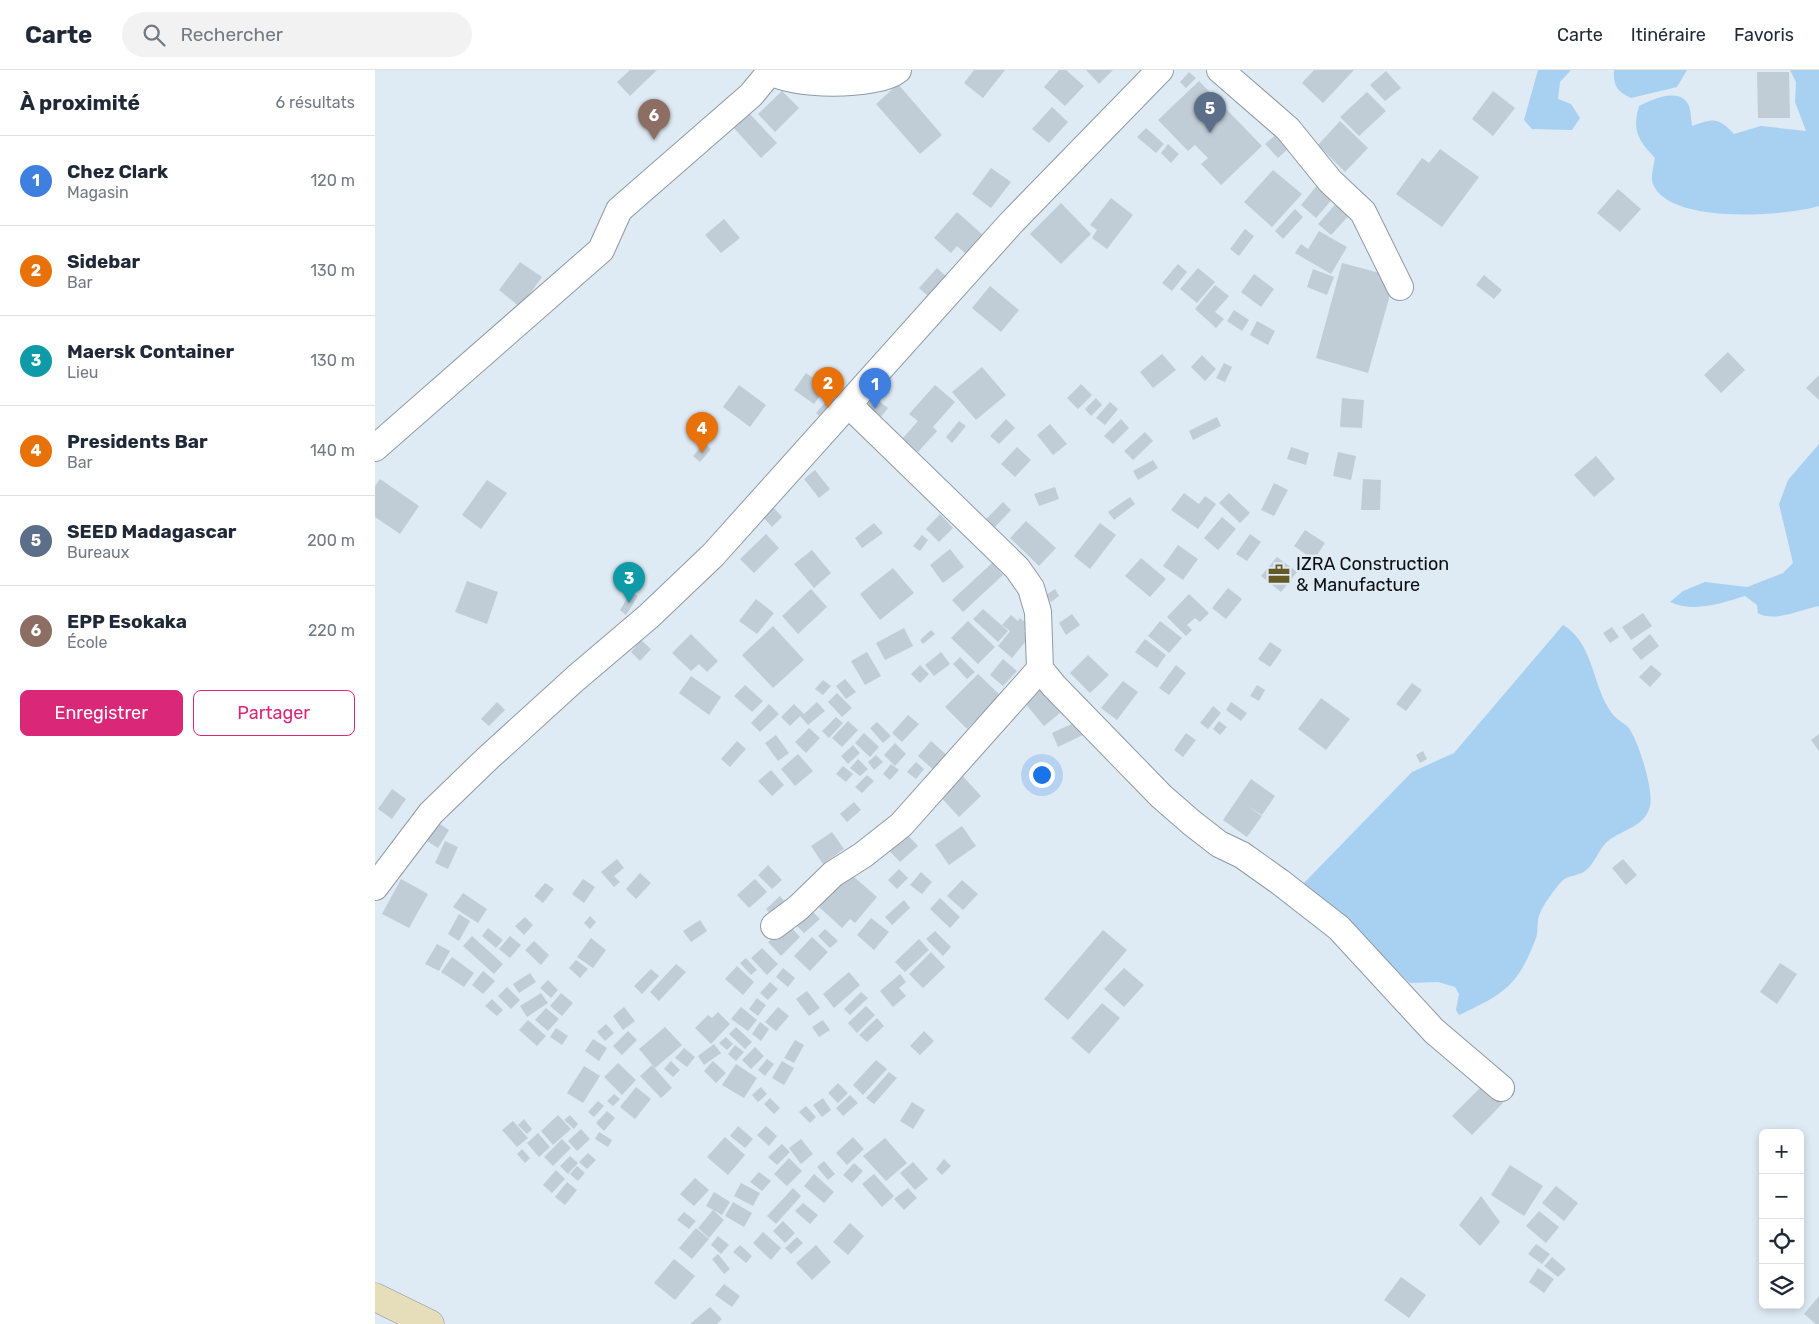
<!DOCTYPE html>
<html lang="fr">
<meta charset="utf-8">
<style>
:root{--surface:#fff;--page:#f2f2f3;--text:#1f2937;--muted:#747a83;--line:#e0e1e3;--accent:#db2777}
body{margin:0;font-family:Rubik,sans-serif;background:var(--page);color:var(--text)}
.controls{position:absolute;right:15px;bottom:15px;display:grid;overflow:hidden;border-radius:8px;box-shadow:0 2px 8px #0003}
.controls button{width:45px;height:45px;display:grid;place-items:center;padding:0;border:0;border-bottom:1px solid var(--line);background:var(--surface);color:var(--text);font:25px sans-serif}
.you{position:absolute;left:666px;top:704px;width:18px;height:18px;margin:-12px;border:4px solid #fff;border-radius:50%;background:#1a73e8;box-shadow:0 0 0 8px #1a73e833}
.badge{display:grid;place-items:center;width:32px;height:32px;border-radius:50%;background:var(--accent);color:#fff;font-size:16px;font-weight:700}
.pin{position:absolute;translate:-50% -41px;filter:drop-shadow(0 1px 2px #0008)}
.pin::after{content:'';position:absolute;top:26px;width:18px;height:15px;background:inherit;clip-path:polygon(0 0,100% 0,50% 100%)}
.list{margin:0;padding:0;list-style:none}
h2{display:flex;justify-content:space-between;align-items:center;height:65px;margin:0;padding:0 20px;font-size:21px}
h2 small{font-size:16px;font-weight:400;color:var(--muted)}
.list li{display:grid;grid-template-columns:32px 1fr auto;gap:15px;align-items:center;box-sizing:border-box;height:90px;padding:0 20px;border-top:1px solid var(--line)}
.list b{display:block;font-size:19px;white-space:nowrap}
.list p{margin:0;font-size:16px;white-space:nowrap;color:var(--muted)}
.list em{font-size:16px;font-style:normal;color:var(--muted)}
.actions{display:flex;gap:10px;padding:15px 20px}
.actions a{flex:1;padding:11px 0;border:1px solid var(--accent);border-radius:8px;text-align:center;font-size:18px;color:var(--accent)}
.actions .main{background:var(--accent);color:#fff}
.icon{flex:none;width:28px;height:28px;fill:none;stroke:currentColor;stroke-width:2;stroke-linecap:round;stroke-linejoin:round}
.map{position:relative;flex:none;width:1444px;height:1254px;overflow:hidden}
header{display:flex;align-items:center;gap:30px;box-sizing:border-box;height:70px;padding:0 25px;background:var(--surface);border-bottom:1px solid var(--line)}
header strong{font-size:24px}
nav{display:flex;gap:28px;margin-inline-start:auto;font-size:18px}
.search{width:350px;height:45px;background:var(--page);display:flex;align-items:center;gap:12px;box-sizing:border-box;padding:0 18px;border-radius:28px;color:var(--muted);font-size:19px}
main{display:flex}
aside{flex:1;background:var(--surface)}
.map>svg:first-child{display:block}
.green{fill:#a8d0f1}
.building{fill:#c1cdd6}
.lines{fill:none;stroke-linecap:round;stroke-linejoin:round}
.minor-casing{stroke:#8f9aa3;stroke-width:28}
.secondary-casing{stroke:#8f9aa3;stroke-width:29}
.minor{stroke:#fff;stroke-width:26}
.secondary{stroke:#e6deba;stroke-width:28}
.labels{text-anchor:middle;stroke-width:5;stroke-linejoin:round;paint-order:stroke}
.poi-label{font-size:18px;fill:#0c1013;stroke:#deeaf4;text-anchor:start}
</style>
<header>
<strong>Carte</strong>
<div class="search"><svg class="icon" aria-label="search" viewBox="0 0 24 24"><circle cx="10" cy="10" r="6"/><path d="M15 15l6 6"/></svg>Rechercher</div>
<nav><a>Carte</a><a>Itinéraire</a><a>Favoris</a></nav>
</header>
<main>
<aside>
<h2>À proximité<small>6 résultats</small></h2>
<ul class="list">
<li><span class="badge" style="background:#3f7fe0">1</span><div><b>Chez Clark</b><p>Magasin</p></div><em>120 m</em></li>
<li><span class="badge" style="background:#e8710a">2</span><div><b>Sidebar</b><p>Bar</p></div><em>130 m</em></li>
<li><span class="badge" style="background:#0f9aa8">3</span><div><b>Maersk Container</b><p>Lieu</p></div><em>130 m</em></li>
<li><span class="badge" style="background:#e8710a">4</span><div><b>Presidents Bar</b><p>Bar</p></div><em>140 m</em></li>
<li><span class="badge" style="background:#5c6f8a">5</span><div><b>SEED Madagascar</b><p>Bureaux</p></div><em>200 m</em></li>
<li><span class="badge" style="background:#8d6e63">6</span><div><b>EPP Esokaka</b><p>École</p></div><em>220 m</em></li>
</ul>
<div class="actions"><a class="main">Enregistrer</a><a>Partager</a></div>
</aside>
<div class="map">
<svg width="1444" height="1254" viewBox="0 0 1444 1254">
<rect width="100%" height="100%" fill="#deeaf4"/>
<!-- green -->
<path class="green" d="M1163,0H1196L1185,12L1183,29L1196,34L1205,48L1197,60L1157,59L1149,50Z
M1239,0H1312L1302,17L1256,28C1242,22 1238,15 1239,0Z
M1415,0H1444V136C1410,146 1294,155 1278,114C1275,108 1279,95 1280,88C1263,70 1257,61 1264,36C1277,30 1305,16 1314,36C1316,42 1316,50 1317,56C1339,48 1343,47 1359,64L1386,56L1431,61L1420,32L1421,12Z
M1444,374V536C1426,539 1399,553 1383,543L1382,535L1370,526C1347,533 1319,543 1295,532L1308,521L1330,512L1372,517L1408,503L1418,493L1404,434L1413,410Z
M1188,555C1218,573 1217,612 1234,639C1239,648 1246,651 1253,657C1263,669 1279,721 1275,736C1270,757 1248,759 1233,771C1224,778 1220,794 1210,801C1204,806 1193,805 1187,811C1179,820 1165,838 1163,850C1162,856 1163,863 1161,868C1143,916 1129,924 1084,945L1081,940L1084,924L1080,917L1063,912L1035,913L928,814L1037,702L1079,683Z"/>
<!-- building -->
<path class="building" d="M255,0H282L255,26L242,12Z
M599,0H630L608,28L589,13Z
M684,0H691L709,16L690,36L669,17Z
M711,0H738L724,14Z
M939,0H979L948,33L927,13Z
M1011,1L1026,18L1010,31L995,15Z
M814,2L821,8L811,18L805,12Z
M1382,2H1414L1415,48H1383Z
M824,11L887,76L846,115L826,94L833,88L820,75L813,81L783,50Z
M523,14L567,65L545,84L501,34Z
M407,21L424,38L400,62L383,44Z
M1118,21L1140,38L1118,66L1097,49Z
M992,22L1011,41L984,66L965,47Z
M677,37L693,52L674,73L657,59Z
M374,43L402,73L386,88L358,57Z
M965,51L993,78L970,102L943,75Z
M771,58L789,74L781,83L762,67Z
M903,63L915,77L903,88L890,74Z
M793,74L804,84L796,93L786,83Z
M1065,79L1104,107L1067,157L1021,124L1047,88L1054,93Z
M616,98L636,112L616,138L597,124Z
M898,100L927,124L897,157L869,132Z
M944,113L960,126L941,148L926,135Z
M1243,119L1266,139L1245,162L1222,143Z
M736,128L758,145L732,179L717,168L722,160L715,155Z
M966,128L979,140L956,165L943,154Z
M686,133L716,164L686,194L655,164Z
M920,139L928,147L908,169L900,161Z
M582,142L608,165L591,184L582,176L576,183L559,168Z
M349,149L365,168L346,183L330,165Z
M870,159L879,166L864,186L855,179Z
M944,161L972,177L956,204L920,183L926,174L933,179Z
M145,192L167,207L145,237L124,220Z
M967,193L1020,207L993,303L941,288Z
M803,194L812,202L797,221L787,213Z
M562,198L572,207L554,227L544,218Z
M823,198L840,212L822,233L805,219Z
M938,199L959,207L952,225L932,217Z
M879,204L899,219L886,237L866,222Z
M1109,205L1127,220L1119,229L1101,215Z
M840,215L854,226L840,242L849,249L841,258L820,239Z
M615,216L644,240L626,262L597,238Z
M859,240L874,250L867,261L852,251Z
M882,251L900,261L893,275L875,265Z
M1353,282L1370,300L1346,323L1329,305Z
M787,284L801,300L778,318L765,302Z
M827,285L841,299L830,311L816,297Z
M849,293L857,297L850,312L841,308Z
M607,297L631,325L601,350L577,322Z
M431,303L451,317L439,334L419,320Z
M1444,305V330L1431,318Z
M706,314L717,325L703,339L692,328Z
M364,315L391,335L375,357L348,337Z
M560,315L580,332L558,357L562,361L543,382L528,368L543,351L534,344Z
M456,326L464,333L449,350L441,343Z
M499,327L513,338L502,352L488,340Z
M721,328L727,335L716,346L710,339Z
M967,328L989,330L987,358L965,357Z
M735,332L743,339L730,355L721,348Z
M842,347L846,356L818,370L814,361Z
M631,349L640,358L624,374L615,366Z
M746,349L754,358L738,374L729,366Z
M584,351L591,356L577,373L571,367Z
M675,354L692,374L678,385L662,365Z
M770,362L778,371L758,390L749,381Z
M329,373L336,379L325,392L318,386Z
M642,377L656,390L640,407L626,394Z
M916,377L934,383L931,395L912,389Z
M963,382L981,386L976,410L958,406Z
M1221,386L1240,409L1219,427L1199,405Z
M778,390L783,398L763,410L758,401Z
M440,400L455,419L444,428L429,409Z
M5,409L44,436L25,464L0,447V416Z
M988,409L1006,410L1005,440H986Z
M112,410L132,423L106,459L87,445Z
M899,413L913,420L899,446L886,440Z
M680,417L684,429L664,436L659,424Z
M809,423L824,434L830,426L841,434L823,459L796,440Z
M854,423L875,443L865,453L844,433Z
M755,427L760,434L739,450L733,442Z
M628,432L636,440L618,459L610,450Z
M398,437L407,447L397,457L387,446Z
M565,444L578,458L564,472L551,459Z
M847,447L861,459L843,480L829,468Z
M651,451L681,478L664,496L635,468Z
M499,453L508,463L487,478L480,468Z
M725,453L741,465L715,499L699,486Z
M930,460L950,473L939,490L919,476Z
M391,464L404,478L379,503L365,489Z
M875,464L886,472L872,491L861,484Z
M547,465L553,470L545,481L538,476Z
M803,475L823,489L808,510L788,496Z
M575,479L589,497L568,513L555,495Z
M437,480L456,503L439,518L419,494Z
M902,487L922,502L906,522L886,506Z
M766,488L791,509L775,527L750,506Z
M617,493L628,505L588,542L577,530Z
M518,498L539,523L505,550L485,524Z
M92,511L123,522L112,554L80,542Z
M853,518L867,529L851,549L837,538Z
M436,519L452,537L423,564L407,546Z
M680,519L684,526L676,532L671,525Z
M256,522L263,526L251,545L245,540Z
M814,524L834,543L825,552L820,548L812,555L817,560L811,566L792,547Z
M381,529L399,543L382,564L364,551Z
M608,539L633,561L623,572L598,549Z
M1268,543L1277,556L1256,570L1247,557Z
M697,544L705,555L691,565L684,553Z
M636,545L643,551L645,548L654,555L649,562L655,566L637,588L623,576L635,561L627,555Z
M593,551L620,577L603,594L576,568Z
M785,551L807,568L794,583L773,566Z
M398,556L429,590L398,618L367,585Z
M1237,557L1244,567L1235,573L1228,563Z
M529,558L538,576L510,590L501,573Z
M556,560L560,564L548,574L545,570Z
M316,564L343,591L332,602L324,594L316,601L297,583Z
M1275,564L1284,576L1266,590L1257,579Z
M770,569L791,585L782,598L760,582Z
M266,570L276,579L265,591L256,582Z
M895,572L907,580L895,597L883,589Z
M492,582L506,606L490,615L476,591Z
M566,582L575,594L559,606L550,595Z
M713,585L734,605L715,623L695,603Z
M585,587L600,602L592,609L578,594Z
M628,589L642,601L628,616L615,605Z
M545,595L554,604L545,613L536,604Z
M801,595L811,603L794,625L784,618Z
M1276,595L1287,604L1275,617L1264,607Z
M603,604L625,625L592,659L570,637Z
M316,606L346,627L334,645L304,623Z
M470,609L481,622L471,629L461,616Z
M448,610L456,616L448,625L440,619Z
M748,611L763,622L742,650L726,638Z
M1037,613L1047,620L1031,641L1021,634Z
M370,615L388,631L377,642L359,626Z
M882,615L890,620L884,631L875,626Z
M665,619L685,643L669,656L649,632Z
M462,623L477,638L467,647L453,632Z
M946,628L975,649L951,680L923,659Z
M122,632L130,640L114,656L106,649Z
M442,632L450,641L433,655L425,646L415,656L406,647L419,634L429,644Z
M856,632L872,643L866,651L851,640Z
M394,634L404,644L385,662L376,653Z
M838,636L846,643L833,659L825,653Z
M533,645L544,654L527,672L517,663Z
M461,647L468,653L454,668L447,661Z
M473,651L483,660L467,677L457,668Z
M703,651L710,664L683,677L677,663Z
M844,651L852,657L845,665L838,659Z
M502,652L516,666L508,673L495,658Z
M434,658L445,668L431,683L420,672Z
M489,663L504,677L495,687L480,673Z
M811,663L821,670L808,687L799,680Z
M1444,664V681L1436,670Z
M401,665L414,683L403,691L390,673Z
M362,671L371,679L355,697L346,689Z
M556,671L574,687L561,702L543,686Z
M520,673L531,684L520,696L509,685Z
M478,675L485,683L473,694L466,686Z
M1048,681L1052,689L1045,693L1041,685Z
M423,684L438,701L420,716L406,699Z
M501,685L508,692L499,700L493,692Z
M483,689L493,699L485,706L475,698Z
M541,692L549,699L541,709L532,702Z
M516,694L524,700L515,710L508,704Z
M468,696L478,704L471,712L461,704Z
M396,700L409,715L397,726L383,711Z
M585,703L606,726L584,747L563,724Z
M492,705L499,711L487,723L480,717Z
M876,709L900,726L887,745L872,736L887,746L872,767L848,750Z
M17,719L31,729L17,749L3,739Z
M479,732L486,740L472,752L465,744Z
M60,751L74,760L63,778L49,769Z
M587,756L601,776L574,795L560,775Z
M529,761L543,776L525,792L511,777Z
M457,762L469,779L448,794L436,776Z
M70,771L83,777L73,799L60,793Z
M242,789L249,798L239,806L245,812L239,817L226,802Z
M1248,789L1262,805L1251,815L1237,798Z
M393,795L407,810L397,819L383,805Z
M524,799L533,808L522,819L513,810Z
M471,800L502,827L480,853L475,849L467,858L444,837Z
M546,802L557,812L547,824L535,815Z
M265,803L276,813L261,829L251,819Z
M26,809L53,824L34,858L7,844Z
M208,809L220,817L209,833L197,824Z
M380,809L392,822L374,838L362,825Z
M587,810L603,824L588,840L572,826Z
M170,813L179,819L168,833L159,826Z
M88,823L112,839L103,853L78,837Z
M405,826L415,838L401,850L391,839Z
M565,828L585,847L575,858L555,839Z
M529,830L535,838L517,855L510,847Z
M436,840L445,849L429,863L420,854Z
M84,844L95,851L84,871L73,864Z
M215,846L221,852L215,859L209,853Z
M150,847L158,855L149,865L140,856Z
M496,848L514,862L499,880L482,865Z
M325,850L332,861L316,872L308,861Z
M413,854L425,867L406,886L393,872Z
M113,858L128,870L121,878L107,866Z
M450,859L463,871L455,878L443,866Z
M728,860L752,880L693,950L669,929Z
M560,861L576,877L568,886L551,869Z
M97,866L128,894L119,904L88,876Z
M135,866L146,875L135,888L124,879Z
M437,867L453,882L435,901L419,886Z
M216,868L231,880L218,898L202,887Z
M544,869L554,880L530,902L520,892Z
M159,871L174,885L166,895L150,880Z
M62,874L75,881L64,901L50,894Z
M387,878L403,894L392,905L376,888Z
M556,882L570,897L548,918L534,904Z
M77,887L99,903L89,917L66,902Z
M371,888L382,900L376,905L365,893Z
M201,890L213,899L205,908L194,898Z
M1405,893L1422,904L1402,934L1385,922Z
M301,894L311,902L284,931L275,922Z
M362,896L379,912L368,925L350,909Z
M408,898L420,908L413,917L401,907Z
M749,898L769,915L749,937L729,919Z
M276,899L284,906L267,924L259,916Z
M108,901L120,911L108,924L97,915Z
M474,902L485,915L459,938L448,924Z
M155,903L161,912L144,923L138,914Z
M525,904L531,912L524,918L531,926L518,937L505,921Z
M173,910L183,920L176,928L165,918Z
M395,912L403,919L393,930L385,923Z
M132,917L145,930L136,939L123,926Z
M432,921L445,938L434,946L421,929Z
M486,922L493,928L475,945L469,939Z
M166,923L173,933L152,947L145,936Z
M186,923L198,933L187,946L175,936Z
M382,928L391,935L383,946L374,939Z
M117,929L128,940L122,946L110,936Z
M727,933L745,948L714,984L696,968Z
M491,936L500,945L482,963L473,953Z
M249,937L260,951L248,960L238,946Z
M366,937L382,950L373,961L356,949Z
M403,937L414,946L401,961L390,952Z
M171,938L184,949L173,961L160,950Z
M343,942L355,954L336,974L320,958L333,945L337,948Z
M502,948L509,956L492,972L484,965Z
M153,950L171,966L162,976L144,960Z
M448,950L455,960L444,967L437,957Z
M385,952L394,959L386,971L377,964Z
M231,954L239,963L230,971L222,962Z
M290,957L307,975L280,998L264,979Z
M361,957L377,972L370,979L354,964Z
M181,958L193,966L187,975L175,967Z
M253,961L262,970L247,985L238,976Z
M549,961L559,971L545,985L535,976Z
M351,967L358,974L352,980L344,973Z
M218,969L232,978L224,991L210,981Z
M420,970L429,975L419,993L409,988Z
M339,974L346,983L329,995L323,986Z
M360,975L369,982L361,991L353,984Z
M380,977L389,986L376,999L367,990Z
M309,978L320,987L312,997L300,988Z
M392,989L399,994L390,1006L383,1000Z
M501,990L512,999L488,1025L478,1015Z
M296,991L305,1000L298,1007L289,999Z
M338,991L351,1003L341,1013L329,1001Z
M407,991L419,998L409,1015L397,1008Z
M243,993L261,1010L247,1025L229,1007Z
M361,994L382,1008L369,1028L347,1015Z
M277,995L297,1018L286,1028L265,1006Z
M209,996L225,1006L208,1033L192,1023Z
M514,1002L522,1008L499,1034L491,1028Z
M463,1013L473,1023L463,1033L453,1023Z
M1109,1014L1128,1033L1097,1065L1077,1046Z
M261,1017L276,1029L260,1049L245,1037Z
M386,1017L392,1024L383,1032L377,1025Z
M239,1024L245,1029L238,1036L232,1031Z
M475,1025L483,1033L468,1046L461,1038Z
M395,1028L405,1038L399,1044L389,1034Z
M448,1028L456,1040L447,1047L438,1035Z
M223,1031L229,1036L219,1047L213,1042Z
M537,1032L550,1040L538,1059L525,1051Z
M431,1036L441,1047L435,1053L424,1042Z
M232,1041L240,1048L229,1061L221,1053Z
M183,1045L196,1059L178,1075L166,1061Z
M195,1045L203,1054L199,1059L189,1050Z
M149,1049L157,1059L152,1064L143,1055Z
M138,1051L153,1068L142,1077L127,1060Z
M363,1056L378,1069L370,1078L355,1066Z
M391,1056L402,1066L394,1076L382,1065Z
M206,1059L215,1069L202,1081L193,1071Z
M224,1062L237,1070L233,1077L220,1069Z
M163,1063L175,1077L164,1087L152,1073Z
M350,1067L370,1085L353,1105L332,1087Z
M478,1067L489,1079L472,1095L461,1083Z
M510,1068L532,1093L511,1111L488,1086Z
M187,1069L196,1078L178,1096L169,1087Z
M426,1069L438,1084L426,1094L414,1078Z
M407,1074L415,1082L402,1095L393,1087Z
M147,1079L155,1088L150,1093L142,1084Z
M213,1083L221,1090L212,1099L204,1092Z
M195,1086L203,1093L193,1104L185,1096Z
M414,1088L427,1101L412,1116L399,1104Z
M569,1089L576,1096L567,1105L561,1099Z
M449,1091L460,1104L453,1110L442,1097Z
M538,1092L553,1109L540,1120L525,1103Z
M479,1093L488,1101L477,1113L468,1105Z
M1135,1095L1168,1116L1149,1146L1116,1125Z
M202,1096L210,1103L203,1111L195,1104Z
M181,1100L190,1109L177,1123L168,1115Z
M384,1102L396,1111L387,1121L375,1112Z
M439,1104L459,1122L449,1133L429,1116Z
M499,1104L519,1126L507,1137L487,1114Z
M320,1108L334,1120L319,1136L305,1124Z
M192,1112L202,1120L190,1135L180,1127Z
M366,1113L385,1123L378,1136L359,1126Z
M1181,1116L1203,1133L1189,1151L1167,1133Z
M418,1118L426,1126L401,1154L392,1146Z
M533,1118L542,1128L529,1140L519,1129Z
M339,1122L355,1132L347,1145L331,1136Z
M1106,1126L1125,1152L1105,1176L1084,1155Z
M358,1132L377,1143L369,1157L350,1146Z
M428,1133L443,1145L435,1154L420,1141Z
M338,1140L349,1150L334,1168L323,1158Z
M1164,1141L1184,1157L1171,1173L1151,1156Z
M309,1142L321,1151L314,1159L302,1150Z
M408,1151L420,1163L410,1173L398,1161Z
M475,1153L489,1166L473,1185L458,1172Z
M321,1158L334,1169L317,1189L304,1178Z
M388,1162L406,1178L396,1190L378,1173Z
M343,1166L354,1175L346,1184L336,1175Z
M422,1167L428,1173L416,1184L410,1178Z
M1161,1174L1175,1184L1167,1194L1153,1184Z
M365,1175L377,1186L371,1193L358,1182Z
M441,1175L456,1192L437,1210L421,1193Z
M343,1184L355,1199L349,1204L337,1189Z
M1177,1187L1191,1199L1183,1207L1169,1196Z
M299,1189L320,1206L300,1230L279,1213Z
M1163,1198L1179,1209L1169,1223L1154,1212Z
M1026,1207L1051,1225L1034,1248L1009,1230Z
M349,1214L365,1226L357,1237L340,1225Z
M1444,1226V1254H1441L1429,1244Z
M335,1237L347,1249L342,1254H315Z"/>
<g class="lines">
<!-- minor casing -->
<g class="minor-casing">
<path id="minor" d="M394,0C413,17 503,17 523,0
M845,0L913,59L955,111L988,142L1025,217
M474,335L642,498L656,518L663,542L665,599L679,616L786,726L817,753L844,774L867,785L905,812L964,858L1059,961L1126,1018
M0,378L226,180L244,140L376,25L395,2
M0,817L56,743L113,688L201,608L274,546L338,485L636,153L785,0
M399,856L423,838L458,804L488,785L526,755L665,599"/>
</g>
<!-- secondary casing -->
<g class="secondary-casing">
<path id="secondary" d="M0,1227L55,1254"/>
</g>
<!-- minor -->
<use href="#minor" class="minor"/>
<!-- secondary -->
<use href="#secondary" class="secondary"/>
</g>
<!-- icons -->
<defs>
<g id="office-bare" transform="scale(1.725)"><path d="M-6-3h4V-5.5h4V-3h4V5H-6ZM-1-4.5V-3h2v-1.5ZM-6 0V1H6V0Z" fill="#665926" stroke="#deeaf4" stroke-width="2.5" paint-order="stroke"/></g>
</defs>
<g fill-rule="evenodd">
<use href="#office-bare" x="904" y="504"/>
</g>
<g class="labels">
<!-- poi labels -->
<g class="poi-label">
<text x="921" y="500">IZRA Construction<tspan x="921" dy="21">&amp; Manufacture</tspan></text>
</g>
</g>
</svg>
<div class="controls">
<button>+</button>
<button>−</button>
<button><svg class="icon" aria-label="locate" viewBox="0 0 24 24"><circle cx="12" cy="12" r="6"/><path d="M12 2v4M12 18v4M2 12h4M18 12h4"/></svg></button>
<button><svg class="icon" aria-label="layers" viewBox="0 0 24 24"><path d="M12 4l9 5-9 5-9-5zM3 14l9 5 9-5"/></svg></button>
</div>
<div class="you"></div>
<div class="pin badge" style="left:500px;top:339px;background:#3f7fe0">1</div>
<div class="pin badge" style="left:453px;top:338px;background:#e8710a">2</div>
<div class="pin badge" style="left:254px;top:533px;background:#0f9aa8">3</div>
<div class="pin badge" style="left:327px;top:383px;background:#e8710a">4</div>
<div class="pin badge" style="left:835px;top:63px;background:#5c6f8a">5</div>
<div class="pin badge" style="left:279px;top:70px;background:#8d6e63">6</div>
</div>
</main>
